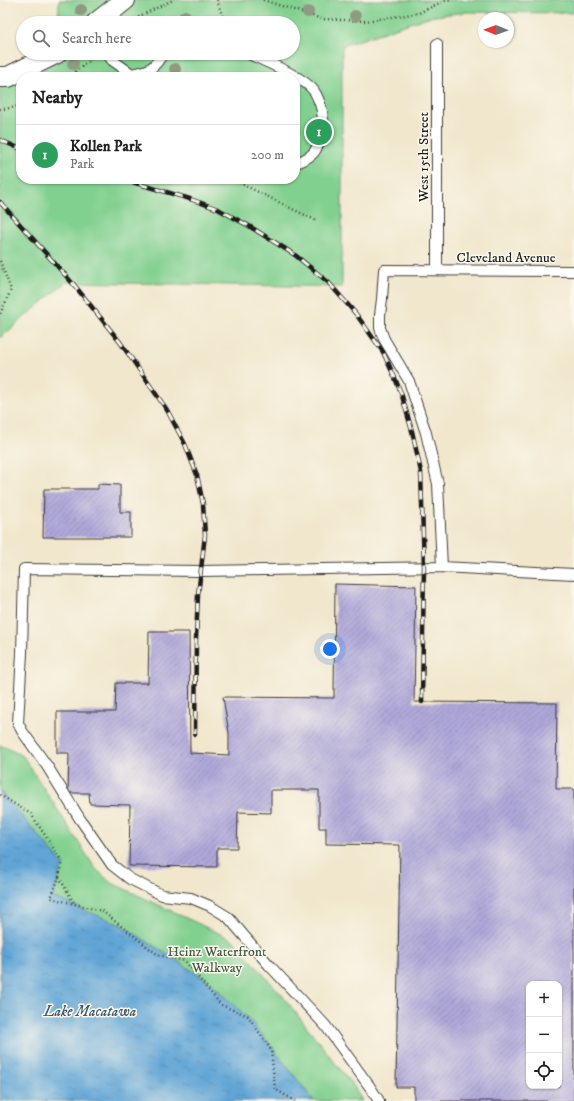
<!DOCTYPE html>
<meta charset="utf-8">
<style>
:root{--surface:#fff;--page:#f2f2f2;--text:#202124;--muted:#757577;--line:#e0e0e0;--accent:#2563eb}
body{margin:0;font-family:"IM FELL DW Pica",serif;background:var(--page);color:var(--text)}
.controls{position:absolute;right:12px;bottom:12px;display:grid;overflow:hidden;border-radius:8px;box-shadow:0 1px 3px #0004}
.controls button{width:36px;height:36px;display:grid;place-items:center;padding:0;border:0;border-bottom:1px solid var(--line);background:var(--surface);color:var(--text);font:20px sans-serif}
.compass{position:absolute;left:478px;top:12px;width:36px;height:36px;border-radius:50%;background:var(--surface);box-shadow:0 1px 3px #0004;rotate:271deg}
.you{position:absolute;left:330px;top:649px;width:14px;height:14px;margin:-10px;border:3px solid #fff;border-radius:50%;background:#1a73e8;box-shadow:0 0 0 6px #1a73e833}
.badge{display:grid;place-items:center;width:26px;height:26px;border-radius:50%;background:var(--accent);color:#fff;font-size:13px;font-weight:700}
.pin{position:absolute;translate:-50% -50%;border:2px solid #fff;box-shadow:0 1px 4px #0006}
.list{margin:0;padding:0;list-style:none}
h2{display:flex;justify-content:space-between;align-items:center;height:52px;margin:0;padding:0 16px;font-size:17px}
h2 small{font-size:13px;font-weight:400;color:var(--muted)}
.list li{display:grid;grid-template-columns:26px 1fr auto;gap:12px;align-items:center;box-sizing:border-box;height:60px;padding:0 16px;border-top:1px solid var(--line)}
.list b{display:block;font-size:15px;white-space:nowrap}
.list p{margin:0;font-size:13px;white-space:nowrap;color:var(--muted)}
.list em{font-size:13px;font-style:normal;color:var(--muted)}
.icon{flex:none;width:22px;height:22px;fill:none;stroke:currentColor;stroke-width:2;stroke-linecap:round;stroke-linejoin:round}
.map{position:relative;flex:none;width:574px;height:1101px;overflow:hidden}
.search{position:absolute;background:var(--surface);box-shadow:0 1px 3px #0004;left:16px;top:16px;width:284px;height:44px;display:flex;align-items:center;gap:10px;box-sizing:border-box;padding:0 14px;border-radius:22px;color:var(--muted);font-size:15px}
.panel{position:absolute;background:var(--surface);box-shadow:0 1px 3px #0004;left:16px;top:72px;width:284px;height:112px;border-radius:16px}
.map>svg:first-child{display:block}
.green{fill:#81d08f;stroke:#4e7656}
.water{fill:url(#water-ripples);stroke:#3e6079}
.building{fill:url(#building-hatch);fill-rule:evenodd}
.lines{fill:none;stroke-linecap:round;stroke-linejoin:round}
.lane-casing{stroke:#3c3a37;stroke-width:12}
.street-casing{stroke:#3c3a37;stroke-width:22}
.path{stroke:#3c3a37;stroke-width:2.5;stroke-dasharray:1 3;stroke-linecap:butt}
.lane{stroke:#fff;stroke-width:10}
.street{stroke:#fff;stroke-width:20}
.rail-casing{stroke:#1c1c1c;stroke-width:4.5}
.rail{stroke:#fbf7ec;stroke-width:3;stroke-dasharray:9;stroke-linecap:butt}
.tree{fill:#8f9a82}
.labels{text-anchor:middle;stroke-width:3;stroke-linejoin:round;paint-order:stroke}
.street-label{font-size:14px;fill:#1c1c1c;stroke:#fbf7ec}
.park-label{font-size:14px;fill:#3f5b44;stroke:#fbf7ec}
.water-label{font-size:15px;font-style:italic;fill:#3b5a70;stroke:#fbf7ec}
</style>
<div class="map">
<svg width="574" height="1101" viewBox="0 0 574 1101">
<defs>
<pattern id="water-ripples" width="26" height="14" patternUnits="userSpaceOnUse"><rect width="26" height="14" fill="#61a5d6"/><path d="M2 4q2-2 4 0t4 0M15 11q2-2 4 0t4 0" fill="none" stroke="#4f86ad"/></pattern>
<pattern id="building-hatch" width="6" height="6" patternUnits="userSpaceOnUse"><rect width="6" height="6" fill="#afa8da"/><path d="M-1 1l2-2M0 6l6-6M5 7l2-2" fill="none" stroke="#8e88b0"/></pattern>
</defs>
<rect width="100%" height="100%" fill="#fbf7ec"/>
<filter id="ink" filterUnits="userSpaceOnUse"><feTurbulence type="fractalNoise" baseFrequency=".025" numOctaves="2"/><feDisplacementMap in="SourceGraphic" scale="8" xChannelSelector="R" yChannelSelector="G"/><feConvolveMatrix kernelMatrix="1 2 1 2 8 2 1 2 1" color-interpolation-filters="sRGB"/></filter>
<filter id="wash" filterUnits="userSpaceOnUse"><feTurbulence type="fractalNoise" baseFrequency=".012" numOctaves="4" result="noise"/><feDisplacementMap in="SourceGraphic" scale="16" xChannelSelector="R" yChannelSelector="G"/><feGaussianBlur stdDeviation="0.9" result="paint"/><feColorMatrix in="noise" values="0 0 0 0 0 0 0 0 0 0 0 0 0 0 0 0 0 1.4 0 .05"/><feComposite in="paint" operator="in"/></filter>
<g filter="url(#wash)">
<rect width="100%" height="100%" fill="#f1e7cd"/>
<!-- green -->
<path class="green" d="M59,0H574V13L465,12L428,17L342,46V287L66,282L0,338V86L21,82V179H295V77H33L55,60L56,53H293V23H58Z
M0,745L23,756L95,868L110,882L233,940L281,994L355,1088L362,1101H314L252,1022L210,982L121,925L52,897L63,864L0,791Z"/>
<!-- water -->
<path class="water" d="M0,791L63,864L53,897L121,925L210,982L252,1022L314,1101H0Z"/>
<g id="blocks">
<!-- building -->
<path class="building" d="M98,484L120,485V512H131V537H43L44,489H98Z
M335,584L416,586L414,702L557,703L556,789H574V1101H414V1087H396L400,845L326,844V828H319V790H271V813L238,812L237,848H217V867L129,866L130,805L90,804L89,793H68L69,753H57V712H115L116,683H148L149,632H189L190,753L229,755V733L223,697L334,698ZM529,984H559V1086H529Z"/>
</g>
</g>
<g filter="url(#ink)">
<use href="#blocks" fill-opacity="0" stroke="#3c3a37" stroke-width="1"/>
<g class="lines">
<!-- lane casing -->
<g class="lane-casing">
<path id="lane" d="M107,53L112,60L136,77
M247,53C264,61 304,77 314,91C318,97 320,103 322,111C323,118 324,127 322,135C316,151 315,155 299,162L295,160
M131,74C149,71 154,69 163,53
M437,270V44
M442,567L438,484L426,433L409,381L384,339L380,328V315L382,299L384,270L574,271
M379,1101L370,1087L325,1025L269,965L228,917L210,906L191,898L162,895L130,879L112,865L80,819L47,766L22,731L18,723L22,653L24,569L201,571L442,567L574,574"/>
</g>
<!-- street casing -->
<g class="street-casing">
<path id="street" d="M96,23L125,0
M0,77H8L57,53"/>
</g>
<!-- path -->
<path class="path" d="M217,0L225,23
M263,0L322,19L365,21L419,13L444,1L450,0
M133,23L140,16L173,0
M69,77L95,56
M0,109L11,108L21,105
M232,179L317,221
M0,261L11,290L0,314
M0,795L31,814L62,861L59,877L51,898L102,911L158,955L185,961L221,1005L248,1016L271,1050L275,1089L295,1101
M59,877L74,903"/>
<!-- lane -->
<use href="#lane" class="lane"/>
<!-- street -->
<use href="#street" class="street"/>
<!-- rail casing -->
<g class="rail-casing">
<path id="rail" d="M0,140L21,149
M122,179L190,199L218,209L249,226L295,255L328,282L356,314L383,352L395,378L402,396L412,431L421,472L424,567L422,702
M0,202L75,286L120,342L167,410L185,444L197,475L203,504L205,535L198,595L196,639L195,734"/>
</g>
<!-- rail -->
<use href="#rail" class="rail"/>
</g>
<!-- trees -->
<g class="tree">
<circle cx="81" cy="10" r="6"/>
<circle cx="308" cy="12" r="6"/>
<circle cx="185" cy="16" r="6"/>
<circle cx="355" cy="16" r="6"/>
<circle cx="73" cy="64" r="6"/>
<circle cx="175" cy="69" r="6"/>
</g>
</g>
<g class="labels">
<!-- street labels -->
<g class="street-label">
<text transform="translate(423 157) rotate(-90)" y="5">West 15th Street</text>
<text x="506" y="262">Cleveland Avenue</text>
</g>
<!-- park labels -->
<g class="park-label">
<text x="217" y="956">Heinz Waterfront<tspan x="217" dy="16">Walkway</tspan></text>
</g>
<!-- water labels -->
<g class="water-label">
<text x="90" y="1016">Lake Macatawa</text>
</g>
</g>
</svg>
<div class="controls">
<button>+</button>
<button>−</button>
<button><svg class="icon" aria-label="locate" viewBox="0 0 24 24"><circle cx="12" cy="12" r="6"/><path d="M12 2v4M12 18v4M2 12h4M18 12h4"/></svg></button>
</div>
<svg class="compass" viewBox="-18 -18 36 36"><path d="M0-13l5 13h-10z" fill="#e53935"/><path d="M0 13l5-13h-10z" fill="#757577"/></svg>
<div class="you"></div>
<div class="pin badge" style="left:319px;top:132px;background:#2e9e5b">1</div>
<div class="search"><svg class="icon" aria-label="search" viewBox="0 0 24 24"><circle cx="10" cy="10" r="6"/><path d="M15 15l6 6"/></svg>Search here</div>
<section class="panel">
<h2>Nearby<small></small></h2>
<ul class="list">
<li><span class="badge" style="background:#2e9e5b">1</span><div><b>Kollen Park</b><p>Park</p></div><em>200 m</em></li>
</ul>
</section>
</div>
